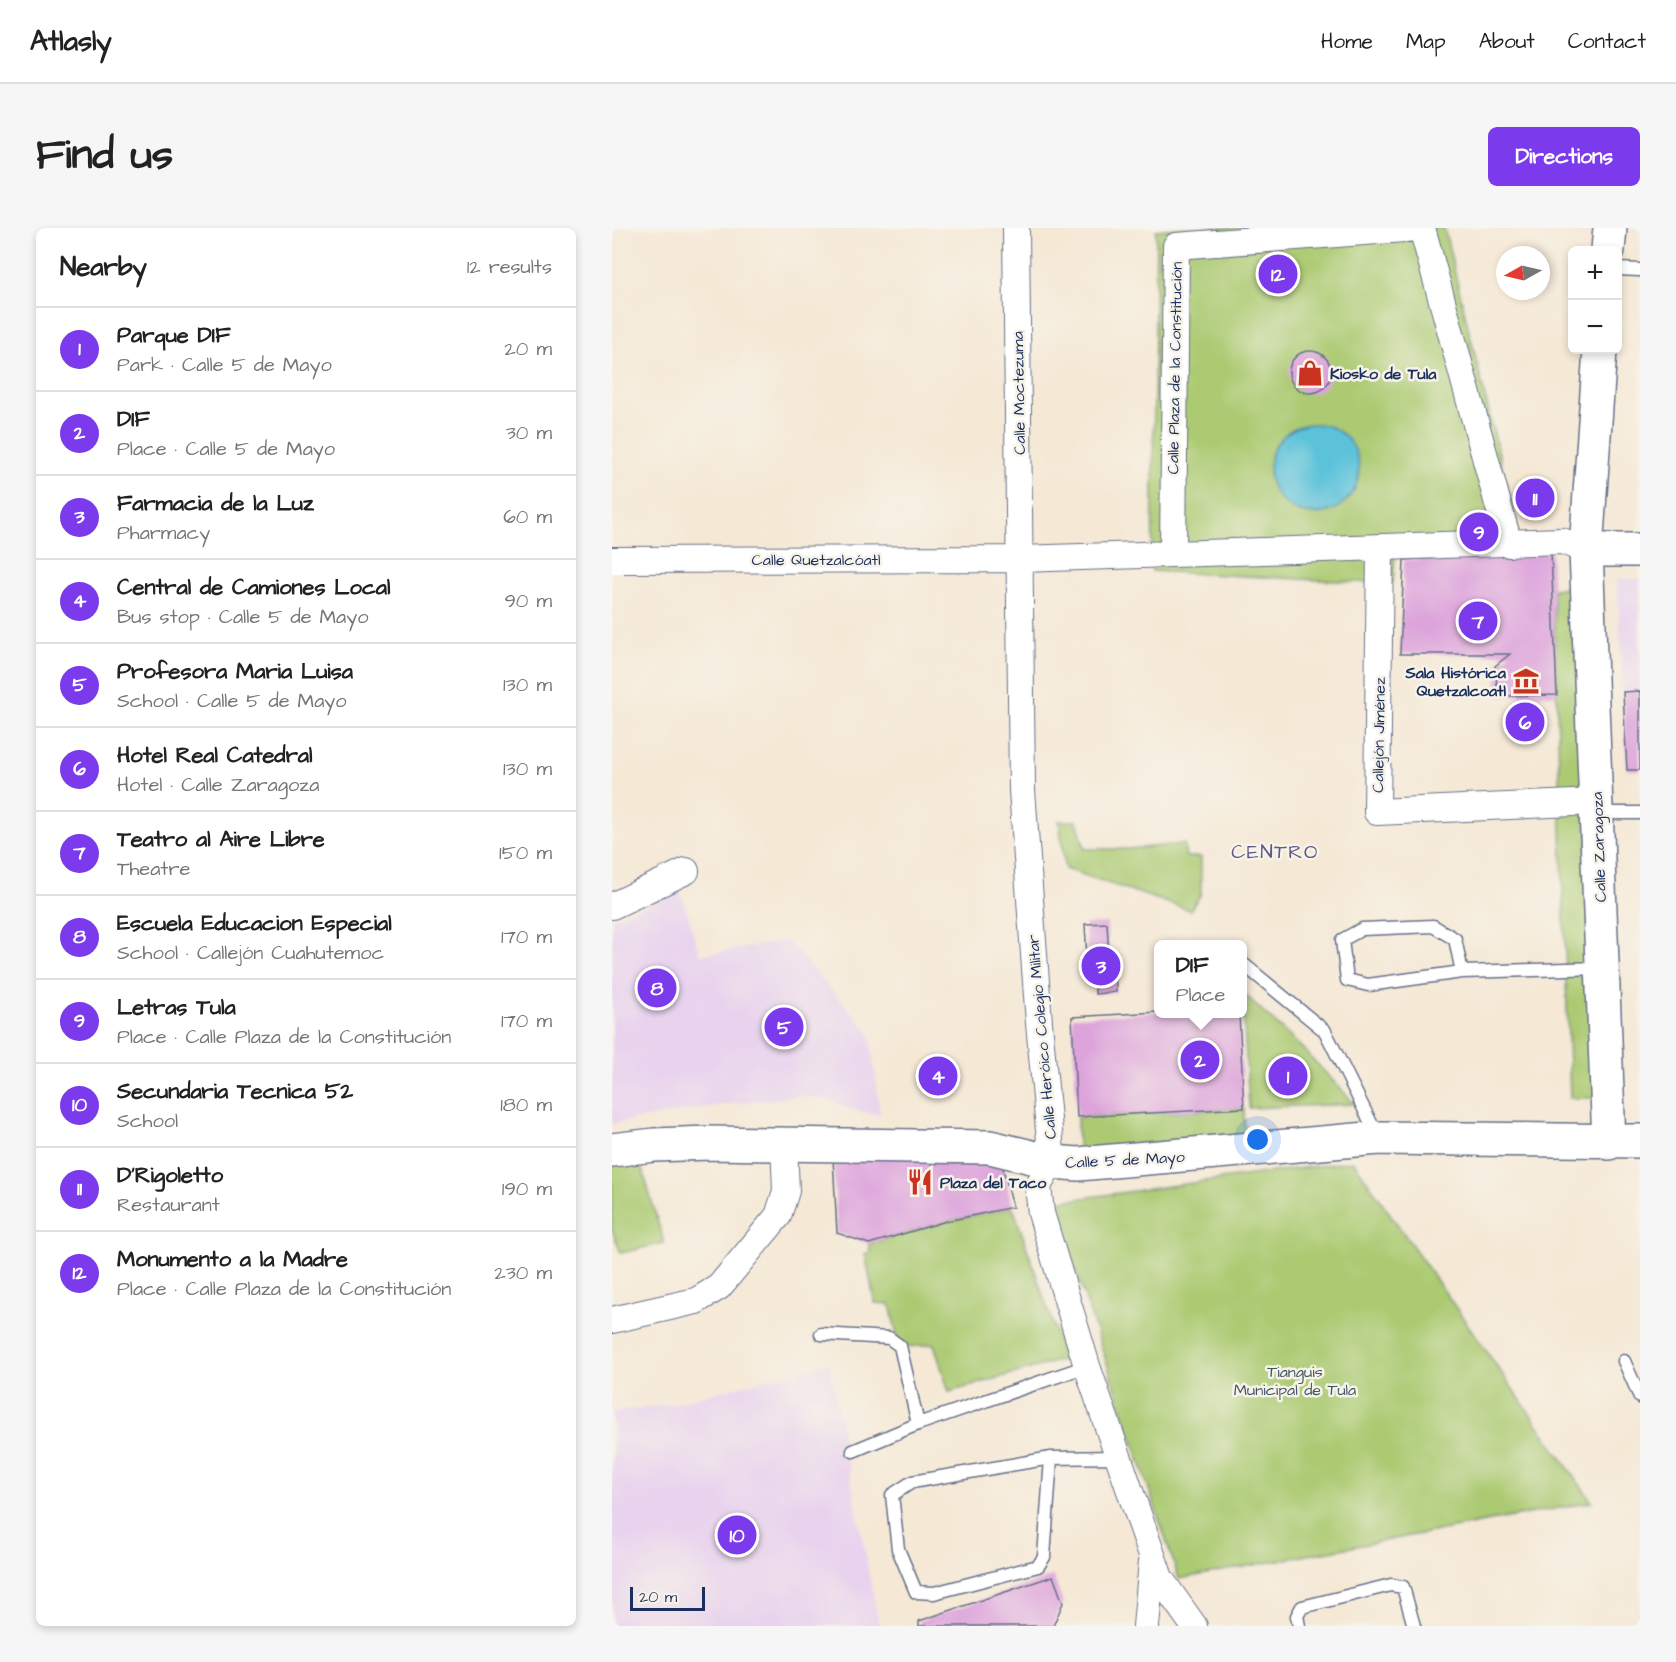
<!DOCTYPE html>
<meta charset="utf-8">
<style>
:root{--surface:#fff;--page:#f6f6f6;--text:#222;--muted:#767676;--line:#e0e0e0;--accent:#7c3aed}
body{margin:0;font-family:"Architects Daughter",sans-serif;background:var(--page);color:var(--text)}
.controls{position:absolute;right:18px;top:18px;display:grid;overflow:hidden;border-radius:9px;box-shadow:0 3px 9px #0003}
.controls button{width:54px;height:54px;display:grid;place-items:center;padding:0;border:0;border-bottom:2px solid var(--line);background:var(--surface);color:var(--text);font:30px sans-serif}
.compass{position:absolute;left:884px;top:18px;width:54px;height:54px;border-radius:50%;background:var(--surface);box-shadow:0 3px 9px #0003;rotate:262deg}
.scale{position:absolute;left:18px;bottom:15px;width:75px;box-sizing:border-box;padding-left:6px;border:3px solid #1b2f5e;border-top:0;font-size:16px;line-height:21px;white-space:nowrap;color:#1b2f5e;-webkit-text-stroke:4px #f7f3e8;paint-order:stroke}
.you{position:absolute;left:646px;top:912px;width:21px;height:21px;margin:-15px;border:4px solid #fff;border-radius:50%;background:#1a73e8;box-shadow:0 0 0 9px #1a73e833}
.badge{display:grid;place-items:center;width:39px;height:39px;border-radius:50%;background:var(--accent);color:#fff;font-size:20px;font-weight:700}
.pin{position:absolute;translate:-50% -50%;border:3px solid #fff;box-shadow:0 2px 6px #0006}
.popup{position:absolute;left:542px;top:712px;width:93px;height:78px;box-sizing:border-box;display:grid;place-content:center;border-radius:9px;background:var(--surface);filter:drop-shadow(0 2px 4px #0005);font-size:20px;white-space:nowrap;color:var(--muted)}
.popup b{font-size:22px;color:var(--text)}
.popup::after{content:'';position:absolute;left:50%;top:100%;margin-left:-12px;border:12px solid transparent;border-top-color:var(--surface)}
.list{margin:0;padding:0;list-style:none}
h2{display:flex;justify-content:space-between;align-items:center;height:78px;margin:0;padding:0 24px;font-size:26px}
h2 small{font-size:20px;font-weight:400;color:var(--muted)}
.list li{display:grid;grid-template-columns:39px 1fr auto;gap:18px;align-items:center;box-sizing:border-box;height:84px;padding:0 24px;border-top:2px solid var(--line)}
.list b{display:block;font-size:22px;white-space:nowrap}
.list p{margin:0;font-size:20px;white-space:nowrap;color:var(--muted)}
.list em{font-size:20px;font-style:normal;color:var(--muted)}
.map{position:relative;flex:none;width:1028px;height:1398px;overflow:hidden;border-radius:9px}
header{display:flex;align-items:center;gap:36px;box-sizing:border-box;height:84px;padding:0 30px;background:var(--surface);border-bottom:2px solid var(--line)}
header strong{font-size:28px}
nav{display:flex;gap:33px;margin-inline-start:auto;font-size:21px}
.intro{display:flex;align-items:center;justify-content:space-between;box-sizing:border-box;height:144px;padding:0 36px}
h1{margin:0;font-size:42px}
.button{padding:15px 27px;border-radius:9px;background:var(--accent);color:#fff;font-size:21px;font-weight:700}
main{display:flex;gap:36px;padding:0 36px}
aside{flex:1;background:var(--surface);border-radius:9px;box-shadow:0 3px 9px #0003}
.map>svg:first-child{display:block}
.built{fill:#e8d2ee}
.green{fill:#abca72;stroke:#637c68;stroke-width:1.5}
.water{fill:#5cc2da;stroke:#3c789c;stroke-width:1.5}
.building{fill:#dda4dc}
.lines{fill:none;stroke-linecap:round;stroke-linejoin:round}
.lane-casing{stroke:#677088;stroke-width:15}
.street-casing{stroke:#677088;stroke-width:28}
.secondary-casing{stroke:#677088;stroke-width:36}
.lane{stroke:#fff;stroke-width:12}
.street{stroke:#fff;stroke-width:26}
.secondary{stroke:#fff;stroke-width:33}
.labels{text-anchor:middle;stroke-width:5;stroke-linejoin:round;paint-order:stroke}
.street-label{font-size:16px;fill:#1b2f5e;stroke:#f7f3e8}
.poi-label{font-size:16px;font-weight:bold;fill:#1b2f5e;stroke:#f7f3e8;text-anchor:start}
.park-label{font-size:16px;fill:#3f5663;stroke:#f7f3e8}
.quarter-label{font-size:20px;letter-spacing:1.5px;fill:#5f588a;stroke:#f7f3e8}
</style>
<header>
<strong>Atlasly</strong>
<nav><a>Home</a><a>Map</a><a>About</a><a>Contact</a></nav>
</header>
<div class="intro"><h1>Find us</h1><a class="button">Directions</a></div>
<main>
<aside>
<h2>Nearby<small>12 results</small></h2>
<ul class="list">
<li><span class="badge">1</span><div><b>Parque DIF</b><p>Park · Calle 5 de Mayo</p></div><em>20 m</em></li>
<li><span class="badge">2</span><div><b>DIF</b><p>Place · Calle 5 de Mayo</p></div><em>30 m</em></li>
<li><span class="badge">3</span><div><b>Farmacia de la Luz</b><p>Pharmacy</p></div><em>60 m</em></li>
<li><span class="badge">4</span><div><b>Central de Camiones Local</b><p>Bus stop · Calle 5 de Mayo</p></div><em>90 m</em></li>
<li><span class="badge">5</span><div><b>Profesora Maria Luisa</b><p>School · Calle 5 de Mayo</p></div><em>130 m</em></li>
<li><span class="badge">6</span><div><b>Hotel Real Catedral</b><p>Hotel · Calle Zaragoza</p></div><em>130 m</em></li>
<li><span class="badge">7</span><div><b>Teatro al Aire Libre</b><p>Theatre</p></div><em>150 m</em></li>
<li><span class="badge">8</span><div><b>Escuela Educacion Especial</b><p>School · Callejón Cuahutemoc</p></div><em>170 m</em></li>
<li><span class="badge">9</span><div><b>Letras Tula</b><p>Place · Calle Plaza de la Constitución</p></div><em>170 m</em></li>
<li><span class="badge">10</span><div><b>Secundaria Tecnica 52</b><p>School</p></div><em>180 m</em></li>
<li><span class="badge">11</span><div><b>D'Rigoletto</b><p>Restaurant</p></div><em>190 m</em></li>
<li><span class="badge">12</span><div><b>Monumento a la Madre</b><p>Place · Calle Plaza de la Constitución</p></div><em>230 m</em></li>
</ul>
</aside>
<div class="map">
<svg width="1028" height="1398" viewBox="0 0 1028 1398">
<rect width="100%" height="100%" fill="#f7f3e8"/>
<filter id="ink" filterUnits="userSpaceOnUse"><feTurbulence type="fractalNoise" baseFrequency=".0167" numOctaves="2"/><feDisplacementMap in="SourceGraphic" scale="12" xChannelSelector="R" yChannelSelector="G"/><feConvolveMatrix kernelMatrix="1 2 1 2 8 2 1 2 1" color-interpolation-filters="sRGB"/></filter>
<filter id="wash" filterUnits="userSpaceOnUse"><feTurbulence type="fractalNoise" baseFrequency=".008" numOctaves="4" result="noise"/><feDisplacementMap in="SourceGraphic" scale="24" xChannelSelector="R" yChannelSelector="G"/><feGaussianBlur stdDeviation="1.35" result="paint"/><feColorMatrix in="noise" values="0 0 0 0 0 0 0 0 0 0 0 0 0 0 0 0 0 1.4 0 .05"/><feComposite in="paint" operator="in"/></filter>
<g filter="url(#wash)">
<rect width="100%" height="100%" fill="#f5e8d5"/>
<!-- built -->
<path class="built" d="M1005,351H1028V463L1011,464Z
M68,661L88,727L175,713L258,805L268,887L237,881L219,872L188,868L102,878L0,896V691Z
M217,1135L267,1398H0V1184L59,1176Z"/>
<!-- green -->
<path class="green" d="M570,0H832L910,321L783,327L781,356L540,343L544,2Z
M968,358L985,870H958L941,361Z
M447,593H465L473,621H515L572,616L574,629H589V666L578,682L453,641Z
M630,764L690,820L743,876L637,880Z
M632,880L633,908L466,922L465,889Z
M27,930L52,1015L9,1025L0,1002V934Z
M741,933L980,1274L567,1351L441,974Z
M401,979L453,1131L337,1164L322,1116L288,1120L278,1076L263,1075L253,1026L258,1024L257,1016L331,994Z"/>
<!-- water -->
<path class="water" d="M657 241a45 45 0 1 1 90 0a45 45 0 1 1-90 0Z"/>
<g id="blocks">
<!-- building -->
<path class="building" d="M677 144a21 21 0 1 1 42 0a21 21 0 1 1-42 0Z
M939,324L945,467L886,468L883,438L898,426H788L792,332Z
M1028,463V542H1015L1011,464Z
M495,695L497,728L503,727L504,764L483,766V748L476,749L473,696Z
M546,784L627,786L632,880L465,889L460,789Z
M387,925L401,979L331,994L257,1016L225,1005L221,930Z
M441,1348L451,1375L441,1398H307V1393Z"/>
</g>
</g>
<g filter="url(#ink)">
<use href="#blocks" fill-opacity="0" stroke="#677088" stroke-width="1.5"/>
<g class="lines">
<!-- lane casing -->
<g class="lane-casing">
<path id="lane" d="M1005,41L1028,42
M985,585H1028
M630,735L713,803L766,909
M850,744L843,711L821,698L750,701L730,712L735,752L756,757L850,744L989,740
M209,1106L277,1110L288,1118L306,1196
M1012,1133L1028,1169
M241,1223L306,1196L475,1138
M439,1230L432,1329L426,1338L322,1365L304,1364L286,1321L280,1267L300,1254L439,1230L506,1229
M687,1398L685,1388L690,1379L779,1357L791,1359L802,1398"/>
</g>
<!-- street casing -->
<g class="street-casing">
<path id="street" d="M404,0L410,562L427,795L440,934L426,958L429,985L475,1138L548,1350L582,1398
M810,0L897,316
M768,319L765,584L984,574
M561,324L564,18L806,0
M0,332L408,331L950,313L974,322
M0,678L74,643
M0,1092L84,1073L107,1059L166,988L174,963L172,915
M534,1398L540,1333"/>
</g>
<!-- secondary casing -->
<g class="secondary-casing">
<path id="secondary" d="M996,22L998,0
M988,122L974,322L997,915
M974,322H1028
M0,922L42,917L97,915L378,919L440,934L466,936L767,910L1028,913"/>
</g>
<!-- lane -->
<use href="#lane" class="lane"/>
<!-- street -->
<use href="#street" class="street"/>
<!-- secondary -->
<use href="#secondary" class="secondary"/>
</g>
</g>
<!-- icons -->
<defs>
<g id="shop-bare" transform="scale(2.07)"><path d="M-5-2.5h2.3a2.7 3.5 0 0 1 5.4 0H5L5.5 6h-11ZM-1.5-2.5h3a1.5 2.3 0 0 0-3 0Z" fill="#c8321e" stroke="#f7f3e8" stroke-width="2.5" paint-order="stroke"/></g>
<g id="museum-bare" transform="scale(2.07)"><path d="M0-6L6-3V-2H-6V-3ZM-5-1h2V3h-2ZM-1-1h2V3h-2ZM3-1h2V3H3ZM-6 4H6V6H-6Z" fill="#c8321e" stroke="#f7f3e8" stroke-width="2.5" paint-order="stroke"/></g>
<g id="restaurant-bare" transform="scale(2.07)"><path d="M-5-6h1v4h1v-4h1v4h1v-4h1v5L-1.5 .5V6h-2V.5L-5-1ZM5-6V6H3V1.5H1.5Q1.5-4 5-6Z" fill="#c8321e" stroke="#f7f3e8" stroke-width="2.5" paint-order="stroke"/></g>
</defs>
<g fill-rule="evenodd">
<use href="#shop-bare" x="698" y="145"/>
<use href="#museum-bare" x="914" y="453"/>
<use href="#restaurant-bare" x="308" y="954"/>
</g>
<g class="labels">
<!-- street labels -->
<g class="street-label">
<text transform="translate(562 140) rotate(-89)" y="6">Calle Plaza de la Constitución</text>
<text transform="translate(406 165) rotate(-91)" y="6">Calle Moctezuma</text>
<text x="204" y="337">Calle Quetzalcóatl</text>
<text transform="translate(766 507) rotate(-89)" y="6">Callejón Jiménez</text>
<text transform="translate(986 619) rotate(-92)" y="6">Calle Zaragoza</text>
<text transform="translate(429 809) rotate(-95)" y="6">Calle Heróico Colegio Militar</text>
<text transform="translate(513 931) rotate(-3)" y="6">Calle 5 de Mayo</text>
</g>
<!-- poi labels -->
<g class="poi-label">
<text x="718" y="151">Kiosko de Tula</text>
<text x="894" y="450" text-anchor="end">Sala Histórica<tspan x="894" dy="18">Quetzalcoatl</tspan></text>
<text x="328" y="960">Plaza del Taco</text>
</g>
<!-- park labels -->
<g class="park-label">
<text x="683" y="1149">Tianguis<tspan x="683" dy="18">Municipal de Tula</tspan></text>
</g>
<!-- quarter labels -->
<g class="quarter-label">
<text x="663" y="630">CENTRO</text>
</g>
</g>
</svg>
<div class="controls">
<button>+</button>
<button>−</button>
</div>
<svg class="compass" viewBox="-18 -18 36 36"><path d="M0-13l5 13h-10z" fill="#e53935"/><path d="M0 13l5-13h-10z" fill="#767676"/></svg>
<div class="scale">20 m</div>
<div class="you"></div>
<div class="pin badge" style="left:676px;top:848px">1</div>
<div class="pin badge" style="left:588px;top:832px">2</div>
<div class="popup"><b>DIF</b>Place</div>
<div class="pin badge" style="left:489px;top:738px">3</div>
<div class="pin badge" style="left:326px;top:848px">4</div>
<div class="pin badge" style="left:172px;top:799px">5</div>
<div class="pin badge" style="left:913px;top:494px">6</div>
<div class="pin badge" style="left:866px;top:393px">7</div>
<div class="pin badge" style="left:45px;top:760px">8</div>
<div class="pin badge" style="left:867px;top:304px">9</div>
<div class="pin badge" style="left:125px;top:1307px">10</div>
<div class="pin badge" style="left:923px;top:270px">11</div>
<div class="pin badge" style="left:666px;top:46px">12</div>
</div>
</main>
